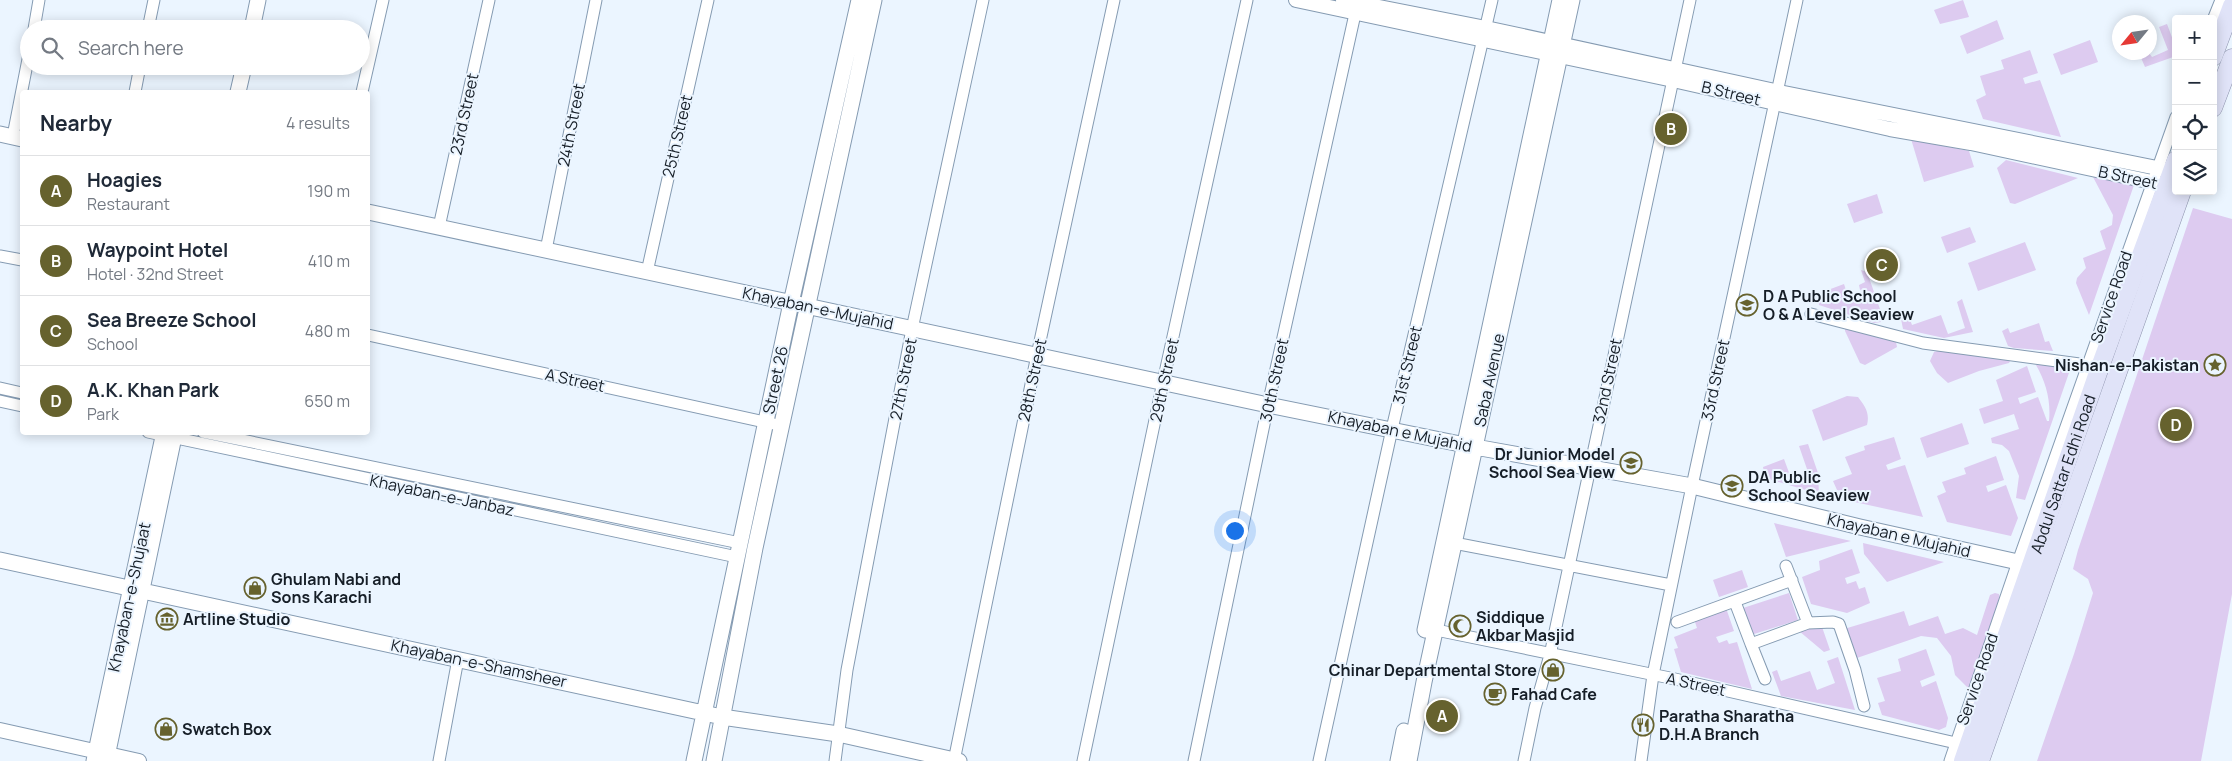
<!DOCTYPE html>
<meta charset="utf-8">
<style>
:root{--surface:#fff;--page:#f2f2f3;--text:#1f2937;--muted:#747a83;--line:#e0e1e3;--accent:#66622e}
body{margin:0;font-family:Manrope,sans-serif;background:var(--page);color:var(--text)}
.controls{position:absolute;right:15px;top:15px;display:grid;overflow:hidden;border-radius:5px;box-shadow:0 2px 12px #0003}
.controls button{width:45px;height:45px;display:grid;place-items:center;padding:0;border:0;border-bottom:1px solid var(--line);background:var(--surface);color:var(--text);font:25px sans-serif}
.compass{position:absolute;left:2112px;top:15px;width:45px;height:45px;border-radius:50%;background:var(--surface);box-shadow:0 2px 12px #0003;rotate:241deg}
.you{position:absolute;left:1234px;top:530px;width:18px;height:18px;margin:-12px;border:4px solid #fff;border-radius:50%;background:#1a73e8;box-shadow:0 0 0 8px #1a73e833}
.badge{display:grid;place-items:center;width:32px;height:32px;border-radius:50%;background:var(--accent);color:#fff;font-size:16px;font-weight:700}
.pin{position:absolute;translate:-50% -50%;border:2px solid #fff;box-shadow:0 1px 5px #0006}
.list{margin:0;padding:0;list-style:none}
h2{display:flex;justify-content:space-between;align-items:center;height:65px;margin:0;padding:0 20px;font-size:21px}
h2 small{font-size:16px;font-weight:400;color:var(--muted)}
.list li{display:grid;grid-template-columns:32px 1fr auto;gap:15px;align-items:center;box-sizing:border-box;height:70px;padding:0 20px;border-top:1px solid var(--line)}
.list b{display:block;font-size:19px;white-space:nowrap}
.list p{margin:0;font-size:16px;white-space:nowrap;color:var(--muted)}
.list em{font-size:16px;font-style:normal;color:var(--muted)}
.icon{flex:none;width:28px;height:28px;fill:none;stroke:currentColor;stroke-width:2;stroke-linecap:round;stroke-linejoin:round}
.map{position:relative;flex:none;width:2232px;height:761px;overflow:hidden}
.search{position:absolute;background:var(--surface);box-shadow:0 2px 12px #0003;left:20px;top:20px;width:350px;height:55px;display:flex;align-items:center;gap:12px;box-sizing:border-box;padding:0 18px;border-radius:28px;color:var(--muted);font-size:19px}
.panel{position:absolute;background:var(--surface);box-shadow:0 2px 12px #0003;left:20px;top:90px;width:350px;height:345px;border-radius:5px}
.map>svg:first-child{display:block}
.green{fill:#ddcbf0}
.lines{fill:none;stroke-linecap:round;stroke-linejoin:round}
.minor-casing{stroke:#859bb2;stroke-width:13}
.tertiary-casing{stroke:#859bb2;stroke-width:16}
.secondary-casing{stroke:#859bb2;stroke-width:17}
.primary-casing{stroke:#8c92ac;stroke-width:19}
.minor{stroke:#fff;stroke-width:11}
.tertiary{stroke:#fff;stroke-width:14}
.secondary{stroke:#fff;stroke-width:15}
.primary{stroke:#e0e3f8;stroke-width:18}
.labels{text-anchor:middle;stroke-width:4;stroke-linejoin:round;paint-order:stroke}
.street-label{font-size:16px;fill:#161e27;stroke:#ebf5ff}
.poi-label{font-size:16px;font-weight:bold;fill:#161e27;stroke:#ebf5ff;text-anchor:start}
</style>
<div class="map">
<svg width="2232" height="761" viewBox="0 0 2232 761">
<rect width="100%" height="100%" fill="#ebf5ff"/>
<!-- green -->
<path class="green" d="M1963,0L1969,17L1940,24L1934,10Z
M1997,20L2004,39L1967,54L1960,36Z
M2167,24L2176,48V56L2145,67L2139,53H2149L2152,57L2168,50L2159,27Z
M2090,40L2098,62L2061,75L2053,54Z
M2030,50L2038,73L2023,78L2025,84L2040,80L2061,137L1983,119L1976,100L1986,95L1980,76L2004,69L2001,60Z
M1911,139L1969,151L1974,167L1924,182Z
M2006,160L2078,178L2015,204L2010,203L1997,168Z
M2093,177L2134,185L2089,315L2076,283L2077,278L2086,268L2083,258L2106,249L2100,231L2112,225L2113,215Z
M1877,194L1883,213L1854,223L1847,204Z
M2193,208L2232,219V594L2201,761H2037L2074,654L2093,593L2088,579L2073,569L2078,550Z
M1970,227L1976,242L1947,253L1941,237Z
M2025,242L2036,270L1978,291L1968,263Z
M1861,270L1867,272L1881,312V322L1874,323L1819,305L1817,294L1844,284L1850,302L1866,296L1864,289L1860,290L1859,285L1865,282Z
M1962,299L1973,332L1944,338L1903,329L1901,319L1907,311L1912,325L1941,315L1948,334L1965,328L1957,302Z
M2039,323L2045,342L2049,341L2053,351L2014,348L2008,346L2002,331L2008,328L2010,333Z
M1849,326L1896,342L1897,347L1865,365L1860,363L1845,331V327Z
M1941,350L2011,359L2009,363L1979,371L1948,383L1937,373L1930,361L1934,352Z
M2038,362L2071,367L2025,500L2016,498L2019,476L2009,451L2002,445L1992,443L1991,438L2019,429L2014,414L1984,424L1979,409L2003,401L1996,380L2027,366L2036,392L2018,398L2020,404L2038,397L2047,421H2049C2051,401 2046,382 2036,365Z
M1847,396L1858,397C1865,406 1870,413 1867,425L1823,441L1812,410Z
M1962,423L1969,444L1927,458L1920,438Z
M1894,437L1901,459L1886,465L1888,470L1905,465L1923,517L1841,499V491L1837,490L1833,481L1852,474L1845,457L1865,450L1864,446Z
M1808,444L1818,473L1819,494L1765,478L1763,467L1784,459L1791,478L1808,472L1799,446Z
M1996,456L2004,480L1986,486L1988,492L2006,485L2018,518L2011,536L1947,522L1937,496L1946,492L1942,482L1966,474L1964,468Z
M1774,523L1851,541L1786,557Z
M1863,543L1944,562L1887,582L1864,554Z
M1852,549L1860,573L1845,578L1847,584L1856,581L1859,589L1865,587L1870,603L1847,613L1811,604L1802,577L1820,570L1819,561Z
M1742,570L1748,587L1719,597L1713,580Z
M1789,593L1798,620L1751,635L1743,608Z
M1995,593L1999,594L2000,598L1971,691L1955,675L1951,656L1937,638L1921,636L1854,659L1844,629L1904,611L1909,626L1938,616L1945,634L1963,628L1977,635L1990,595Z
M1726,608L1734,631L1716,637L1719,643L1727,640L1729,644L1737,642L1752,689L1681,672L1674,649L1678,648L1674,637L1697,628L1694,619Z
M1821,624L1830,650L1824,652L1799,631Z
M1926,649L1935,675L1920,681L1922,687L1936,681L1948,718L1946,727L1939,730L1882,715L1878,703L1885,701L1877,678L1901,671L1898,659Z
M1838,657L1855,710L1781,696L1772,672L1777,670L1781,681L1810,671L1817,690L1835,683L1827,661Z"/>
<g class="lines">
<!-- minor casing -->
<g class="minor-casing">
<path id="minor" d="M2213,20L2221,0
M34,29L39,0
M148,29L154,0
M135,92L140,66
M362,92L383,0
M13,136L29,54
M439,227L489,0
M546,250L596,0
M0,256L22,260
M647,272L708,0
M1811,314L1923,343L2087,365
M368,335L774,424
M0,388L22,393
M0,401L22,406
M148,432L737,557
M203,432L740,543
M1454,543L1671,585
M1786,566L1808,623L1833,622L1839,624L1855,670L1864,706
M1735,602L1751,644L1808,623
M1677,622L1792,580
M1436,630L1675,679L1956,743
M1751,644L1765,679
M439,761L458,659
M835,761L847,670L912,329L983,0
M954,761L1037,355L1114,0
M1083,761L1163,382L1247,0
M1194,761L1268,405L1357,5
M1319,761L1392,429L1492,0
M1524,761L1535,708L1550,655L1690,0
M1641,761L1653,675L1692,486L1797,0
M1950,761L2018,562L2176,117"/>
</g>
<!-- tertiary casing -->
<g class="tertiary-casing">
<path id="tertiary" d="M1296,0L1673,80L1890,129L1971,143L2166,185
M1343,0L1486,28L1779,92L2172,171
M0,730L139,761"/>
</g>
<!-- secondary casing -->
<g class="secondary-casing">
<path id="secondary" d="M252,29L258,0
M238,92L244,66
M0,134L22,139
M368,212L1268,405L1475,447L1692,486L1860,527L2018,562L2040,570
M0,560L722,717L838,734L959,761
M1425,630L1560,0
M94,761L164,432
M106,761L175,432
M694,761L791,303L859,0
M714,761L755,548L874,0
M1398,761L1404,731
M1409,761L1424,682L1572,0"/>
</g>
<!-- primary casing -->
<g class="primary-casing">
<g id="primary">
<path d="M2213,57L2232,6"/>
<path d="M2213,108L2232,58"/>
<path id="s1" d="M1963,761L2100,367L2176,160"/>
<path d="M1980,761L2182,191"/>
</g>
</g>
<!-- minor -->
<use href="#minor" class="minor"/>
<!-- tertiary -->
<use href="#tertiary" class="tertiary"/>
<!-- secondary -->
<use href="#secondary" class="secondary"/>
<!-- primary -->
<use href="#primary" class="primary"/>
</g>
<!-- icons -->
<defs>
<g id="school-ring" transform="scale(1.125)"><circle r="9.5" fill="#ebf5ff" stroke="#66622e" stroke-width="1.5"/><path d="M0-5L7-2L0 1L-7-2ZM-4 1L0 2.5L4 1V4Q0 6-4 4Z" fill="#66622e"/></g>
<g id="sight-ring" transform="scale(1.125)"><circle r="9.5" fill="#ebf5ff" stroke="#66622e" stroke-width="1.5"/><path d="M0-6L1.8-2.2L6-1.7L2.9 1.2L3.7 5.4L0 3.3L-3.7 5.4L-2.9 1.2L-6-1.7L-1.8-2.2Z" fill="#66622e"/></g>
<g id="shop-ring" transform="scale(1.125)"><circle r="9.5" fill="#ebf5ff" stroke="#66622e" stroke-width="1.5"/><path d="M-5-2.5h2.3a2.7 3.5 0 0 1 5.4 0H5L5.5 6h-11ZM-1.5-2.5h3a1.5 2.3 0 0 0-3 0Z" fill="#66622e"/></g>
<g id="museum-ring" transform="scale(1.125)"><circle r="9.5" fill="#ebf5ff" stroke="#66622e" stroke-width="1.5"/><path d="M0-6L6-3V-2H-6V-3ZM-5-1h2V3h-2ZM-1-1h2V3h-2ZM3-1h2V3H3ZM-6 4H6V6H-6Z" fill="#66622e"/></g>
<g id="mosque-ring" transform="scale(1.125)"><circle r="9.5" fill="#ebf5ff" stroke="#66622e" stroke-width="1.5"/><path d="M3.5-4.9A6 6 0 1 0 3.5 4.9A5 5 0 1 1 3.5-4.9Z" fill="#66622e"/></g>
<g id="cafe-ring" transform="scale(1.125)"><circle r="9.5" fill="#ebf5ff" stroke="#66622e" stroke-width="1.5"/><path d="M-5.5-4.5H6V0H3Q3 3.5 0 3.5H-2.5Q-5.5 3.5-5.5 0ZM3-3.2v2h1.7v-2ZM-6 4.5H4V6H-6Z" fill="#66622e"/></g>
<g id="restaurant-ring" transform="scale(1.125)"><circle r="9.5" fill="#ebf5ff" stroke="#66622e" stroke-width="1.5"/><path d="M-5-6h1v4h1v-4h1v4h1v-4h1v5L-1.5 .5V6h-2V.5L-5-1ZM5-6V6H3V1.5H1.5Q1.5-4 5-6Z" fill="#66622e"/></g>
</defs>
<g fill-rule="evenodd">
<use href="#school-ring" x="1747" y="305"/>
<use href="#sight-ring" x="2215" y="365"/>
<use href="#school-ring" x="1631" y="463"/>
<use href="#school-ring" x="1732" y="486"/>
<use href="#shop-ring" x="255" y="588"/>
<use href="#museum-ring" x="167" y="619"/>
<use href="#mosque-ring" x="1460" y="626"/>
<use href="#shop-ring" x="1553" y="670"/>
<use href="#cafe-ring" x="1495" y="694"/>
<use href="#restaurant-ring" x="1643" y="725"/>
<use href="#shop-ring" x="166" y="729"/>
</g>
<g class="labels">
<!-- street labels -->
<g class="street-label">
<text transform="translate(1731 93) rotate(13)" y="6">B Street</text>
<text transform="translate(464 114) rotate(-78)" y="6">23rd Street</text>
<text transform="translate(571 125) rotate(-79)" y="6">24th Street</text>
<text transform="translate(677 136) rotate(-77)" y="6">25th Street</text>
<text transform="translate(2128 177) rotate(12)" y="6">B Street</text>
<text transform="translate(2111 297) rotate(-71)" y="6">Service Road</text>
<text transform="translate(818 308) rotate(12)" y="6">Khayaban-e-Mujahid</text>
<text transform="translate(1407 365) rotate(-77)" y="6">31st Street</text>
<text transform="translate(903 379) rotate(-79)" y="6">27th Street</text>
<text transform="translate(575 380) rotate(12)" y="6">A Street</text>
<text transform="translate(775 380) rotate(-78)" y="6">Street 26</text>
<text transform="translate(1032 380) rotate(-78)" y="6">28th Street</text>
<text transform="translate(1164 380) rotate(-78)" y="6">29th Street</text>
<text transform="translate(1274 380) rotate(-78)" y="6">30th Street</text>
<text transform="translate(1489 380) rotate(-78)" y="6">Saba Avenue</text>
<text transform="translate(1715 380) rotate(-78)" y="6">33rd Street</text>
<text transform="translate(1607 381) rotate(-78)" y="6">32nd Street</text>
<text transform="translate(1400 431) rotate(12)" y="6">Khayaban e Mujahid</text>
<text dy="6" stroke="none"><textPath href="#s1" startOffset="304">Abdul Sattar Edhi Road</textPath></text>
<text transform="translate(442 495) rotate(12)" y="6">Khayaban-e-Janbaz</text>
<text transform="translate(1899 535) rotate(13)" y="6">Khayaban e Mujahid</text>
<text transform="translate(129 597) rotate(-78)" y="6">Khayaban-e-Shujaat</text>
<text transform="translate(479 663) rotate(12)" y="6">Khayaban-e-Shamsheer</text>
<text transform="translate(1977 679) rotate(-71)" y="6">Service Road</text>
<text transform="translate(1696 684) rotate(12)" y="6">A Street</text>
</g>
<!-- poi labels -->
<g class="poi-label">
<text x="1763" y="302">D A Public School<tspan x="1763" dy="18">O &amp; A Level Seaview</tspan></text>
<text x="2199" y="371" text-anchor="end">Nishan-e-Pakistan</text>
<text x="1615" y="460" text-anchor="end">Dr Junior Model<tspan x="1615" dy="18">School Sea View</tspan></text>
<text x="1748" y="483">DA Public<tspan x="1748" dy="18">School Seaview</tspan></text>
<text x="271" y="585">Ghulam Nabi and<tspan x="271" dy="18">Sons Karachi</tspan></text>
<text x="1476" y="623">Siddique<tspan x="1476" dy="18">Akbar Masjid</tspan></text>
<text x="183" y="625">Artline Studio</text>
<text x="1537" y="676" text-anchor="end">Chinar Departmental Store</text>
<text x="1511" y="700">Fahad Cafe</text>
<text x="1659" y="722">Paratha Sharatha<tspan x="1659" dy="18">D.H.A Branch</tspan></text>
<text x="182" y="735">Swatch Box</text>
</g>
</g>
</svg>
<div class="controls">
<button>+</button>
<button>−</button>
<button><svg class="icon" aria-label="locate" viewBox="0 0 24 24"><circle cx="12" cy="12" r="6"/><path d="M12 2v4M12 18v4M2 12h4M18 12h4"/></svg></button>
<button><svg class="icon" aria-label="layers" viewBox="0 0 24 24"><path d="M12 4l9 5-9 5-9-5zM3 14l9 5 9-5"/></svg></button>
</div>
<svg class="compass" viewBox="-18 -18 36 36"><path d="M0-13l5 13h-10z" fill="#e53935"/><path d="M0 13l5-13h-10z" fill="#747a83"/></svg>
<div class="you"></div>
<div class="pin badge" style="left:1442px;top:716px">A</div>
<div class="pin badge" style="left:1671px;top:129px">B</div>
<div class="pin badge" style="left:1882px;top:265px">C</div>
<div class="pin badge" style="left:2176px;top:425px">D</div>
<div class="search"><svg class="icon" aria-label="search" viewBox="0 0 24 24"><circle cx="10" cy="10" r="6"/><path d="M15 15l6 6"/></svg>Search here</div>
<section class="panel">
<h2>Nearby<small>4 results</small></h2>
<ul class="list">
<li><span class="badge">A</span><div><b>Hoagies</b><p>Restaurant</p></div><em>190 m</em></li>
<li><span class="badge">B</span><div><b>Waypoint Hotel</b><p>Hotel · 32nd Street</p></div><em>410 m</em></li>
<li><span class="badge">C</span><div><b>Sea Breeze School</b><p>School</p></div><em>480 m</em></li>
<li><span class="badge">D</span><div><b>A.K. Khan Park</b><p>Park</p></div><em>650 m</em></li>
</ul>
</section>
</div>
